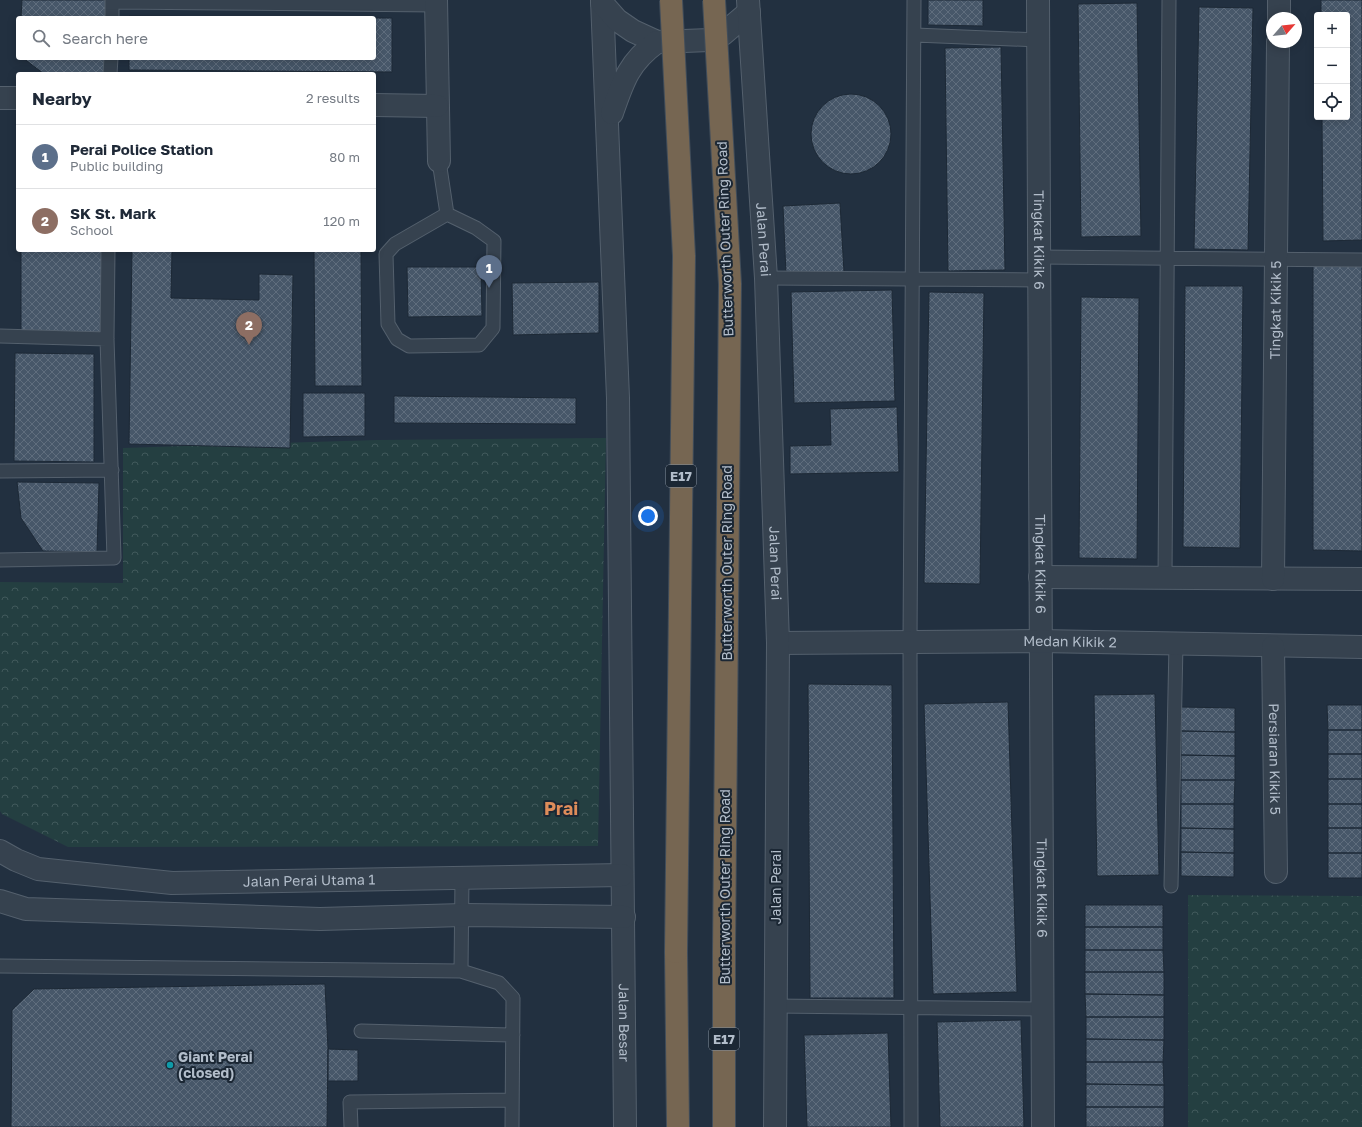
<!DOCTYPE html>
<meta charset="utf-8">
<style>
:root{--surface:#fff;--page:#f6f6f7;--text:#1f2937;--muted:#747a83;--line:#e0e1e3;--accent:#4c6a91}
body{margin:0;font-family:"Golos Text",sans-serif;background:var(--page);color:var(--text)}
.controls{position:absolute;right:12px;top:12px;display:grid;overflow:hidden;border-radius:4px;box-shadow:0 2px 10px #0003}
.controls button{width:36px;height:36px;display:grid;place-items:center;padding:0;border:0;border-bottom:1px solid var(--line);background:var(--surface);color:var(--text);font:20px sans-serif}
.compass{position:absolute;left:1266px;top:12px;width:36px;height:36px;border-radius:50%;background:var(--surface);box-shadow:0 2px 10px #0003;rotate:62deg}
.you{position:absolute;left:648px;top:516px;width:14px;height:14px;margin:-10px;border:3px solid #fff;border-radius:50%;background:#1a73e8;box-shadow:0 0 0 6px #1a73e833}
.badge{display:grid;place-items:center;width:26px;height:26px;border-radius:50%;background:var(--accent);color:#fff;font-size:13px;font-weight:700}
.pin{position:absolute;translate:-50% -33px;filter:drop-shadow(0 1px 2px #0008)}
.pin::after{content:'';position:absolute;top:21px;width:14px;height:12px;background:inherit;clip-path:polygon(0 0,100% 0,50% 100%)}
.list{margin:0;padding:0;list-style:none}
h2{display:flex;justify-content:space-between;align-items:center;height:52px;margin:0;padding:0 16px;font-size:17px}
h2 small{font-size:13px;font-weight:400;color:var(--muted)}
.list li{display:grid;grid-template-columns:26px 1fr auto;gap:12px;align-items:center;box-sizing:border-box;height:64px;padding:0 16px;border-top:1px solid var(--line)}
.list b{display:block;font-size:15px;white-space:nowrap}
.list p{margin:0;font-size:13px;white-space:nowrap;color:var(--muted)}
.list em{font-size:13px;font-style:normal;color:var(--muted)}
.icon{flex:none;width:22px;height:22px;fill:none;stroke:currentColor;stroke-width:2;stroke-linecap:round;stroke-linejoin:round}
.map{position:relative;flex:none;width:1362px;height:1127px;overflow:hidden}
.search{position:absolute;background:var(--surface);box-shadow:0 2px 10px #0003;left:16px;top:16px;width:360px;height:44px;display:flex;align-items:center;gap:10px;box-sizing:border-box;padding:0 14px;border-radius:4px;color:var(--muted);font-size:15px}
.panel{position:absolute;background:var(--surface);box-shadow:0 2px 10px #0003;left:16px;top:72px;width:360px;height:180px;border-radius:4px}
.map>svg:first-child{display:block}
.forest{fill:url(#forest-crowns)}
.building{fill:url(#building-cross-hatch);stroke:#1d2936}
.lines{fill:none;stroke-linecap:round;stroke-linejoin:round}
.service-casing{stroke:#54606d;stroke-width:15}
.minor-casing{stroke:#54606d;stroke-width:24}
.tertiary-casing{stroke:#54606d;stroke-width:24}
.motorway-casing{stroke:#414d5a;stroke-width:24}
.service{stroke:#36424f;stroke-width:13}
.minor{stroke:#36424f;stroke-width:22}
.tertiary{stroke:#36424f;stroke-width:22}
.motorway{stroke:#766652;stroke-width:22}
.motorway-bridge-casing{stroke:#414d5a;stroke-width:24;stroke-linecap:butt}
.motorway-bridge{stroke:#766652;stroke-width:22}
.culture-dot{fill:#0f9aa8;stroke:#1b2734;stroke-width:1.5}
.labels{text-anchor:middle;stroke-width:4;stroke-linejoin:round;paint-order:stroke}
.shield{fill:#1b2734;stroke:#85909d;stroke-width:1}
.shield-label{font-size:13px;font-weight:bold;fill:#b2bdca}
.street-label{font-size:14px;fill:#b2bdca;stroke:#1b2734}
.poi-label{font-size:14px;font-weight:bold;fill:#b2bdca;stroke:#1b2734;text-anchor:start}
.district-label{font-size:18px;font-weight:bold;fill:#de8c5a;stroke:#1b2734}
</style>
<div class="map">
<svg width="1362" height="1127" viewBox="0 0 1362 1127">
<defs>
<pattern id="forest-crowns" width="20" height="18" patternUnits="userSpaceOnUse"><rect width="20" height="18" fill="#243f41"/><path d="M2 6a3 3 0 1 1 6 0M12 15a3 3 0 1 1 6 0" fill="none" stroke="#41595b"/></pattern>
<pattern id="building-cross-hatch" width="8" height="8" patternUnits="userSpaceOnUse"><rect width="8" height="8" fill="#475769"/><path d="M0 0l8 8M0 8l8-8" fill="none" stroke="#5f6d7d"/></pattern>
</defs>
<rect width="100%" height="100%" fill="#223040"/>
<!-- forest -->
<path class="forest" d="M606,438L598,846L68,847L2,814L0,811V582L123,583V448L377,440Z
M1188,895L1362,896V1127H1188Z"/>
<!-- building -->
<path class="building" d="M22,0H108V18H21Z
M928,0H983V26L928,25Z
M1321,0H1362V240L1323,241L1322,117H1347V15H1321Z
M1137,3L1141,236L1081,237L1078,4Z
M1199,7L1253,8L1248,250L1194,249Z
M129,16L359,18H129Z
M374,18H392V72L129,70V58H374Z
M1001,47L1005,270L948,271L945,48Z
M23,58H108V74H44Z
M811 134a40 40 0 1 1 80 0a40 40 0 1 1-80 0Z
M840,203L844,272L786,274L783,206Z
M21,250H102L101,333L21,332Z
M132,250H172L171,298L259,300V274L293,275L290,448L129,444Z
M314,250H361L362,386H315Z
M1313,264H1362V551L1313,550Z
M407,267H481L482,316L408,317Z
M599,282V333L513,335L512,283Z
M1185,286H1243L1240,548L1183,547Z
M892,290L895,401L794,403L791,292Z
M929,292L984,293L980,584L924,583Z
M1081,297L1139,298L1137,559L1079,558Z
M15,353L94,354V462L14,461Z
M303,393H365V436L303,437Z
M394,396L576,398V424L394,423Z
M897,407L899,472L790,474V446L831,445L830,409Z
M17,482L99,483L97,552L43,551L21,518Z
M808,684L892,685L894,998H810Z
M1155,694L1159,875L1097,876L1094,695Z
M1008,702L1017,992L933,994L924,704Z
M1327,705H1362V730H1328Z
M1181,707L1235,708V732L1181,731Z
M1328,730H1362V754H1328Z
M1181,731L1235,732V756L1181,755Z
M1328,754H1362V779H1328Z
M1181,755L1235,756V780H1181Z
M1328,779H1362V804H1328Z
M1181,780H1235L1234,804H1181Z
M1181,804H1234V829L1181,828Z
M1328,804H1362V828H1328Z
M1181,828L1234,829V853L1181,852Z
M1328,828H1362V853H1328Z
M1181,852L1234,853V877L1181,876Z
M1328,853H1362V878H1328Z
M1085,905H1163V927H1085Z
M1085,927H1163V950H1085Z
M1085,950H1163L1164,972H1085Z
M1085,972H1164V995L1085,994Z
M325,984L328,1049L327,1127H11L12,1010L34,989Z
M1085,994L1164,995V1017H1086Z
M1086,1017H1164V1040L1086,1039Z
M1021,1020L1024,1127H940L937,1022Z
M888,1033L891,1127H807L804,1035Z
M1086,1039L1164,1040L1163,1062H1086Z
M328,1049L358,1050V1081H328Z
M1086,1062H1163L1164,1085L1086,1084Z
M1086,1084L1164,1085V1107H1086Z
M1086,1107H1164V1127H1086Z"/>
<g class="lines">
<!-- service casing -->
<g class="service-casing">
<path id="service" d="M112,2L436,5
M112,18V0
M915,35L1038,40
M110,74L111,58
M439,161L447,214
M447,214L476,228L494,241L493,328L479,345L409,346L397,339L388,324L386,254L395,244Z
M1039,257L1362,260
M766,278L1039,280
M0,336L107,339
M0,471L112,470
M0,560L114,558L107,339L108,250
M1165,578L1169,0
M1171,886L1176,644
M0,966L461,971L499,983L513,998L512,1127
M461,971L462,878
M775,1006L1042,1009
M361,1031L513,1035
M351,1127L350,1102L512,1100
M911,1127L910,642L914,0"/>
</g>
<!-- minor casing -->
<g class="minor-casing">
<g id="minor">
<path d="M436,0L439,161"/>
<path id="s1" d="M602,0L618,398L625,1127"/>
<path id="s2" d="M1038,0L1043,1127"/>
<path d="M602,3L617,20L633,31L657,42L710,40L723,34L749,12"/>
<path d="M1279,18V0"/>
<path d="M0,98H18"/>
<path d="M374,105L437,106"/>
<path d="M612,113C623,81 629,62 657,42"/>
<path d="M1040,577L1362,579"/>
<path id="s3" d="M1273,579L1278,42"/>
<path id="s4" d="M778,643L1040,641L1362,647"/>
<path id="s5" d="M1273,647L1276,872"/>
<path id="s6" d="M0,851L16,860L38,869L172,883L622,875"/>
<path d="M0,901L26,909L320,919L463,915L624,917"/>
</g>
</g>
<!-- tertiary casing -->
<g class="tertiary-casing">
<g id="tertiary">
<path id="s7" d="M748,0L766,278L778,643L775,1127"/>
</g>
</g>
<!-- motorway casing -->
<g class="motorway-casing">
<path id="motorway" d="M676,952L678,1127
M724,1127V952"/>
</g>
<!-- service -->
<use href="#service" class="service"/>
<!-- minor -->
<use href="#minor" class="minor"/>
<!-- tertiary -->
<use href="#tertiary" class="tertiary"/>
<!-- motorway -->
<use href="#motorway" class="motorway"/>
<!-- motorway-bridge casing -->
<g class="motorway-bridge-casing">
<path id="motorway-bridge" d="M671,0L684,256L676,952
M714,0L730,284L724,952"/>
</g>
<!-- motorway-bridge -->
<use href="#motorway-bridge" class="motorway-bridge"/>
</g>
<!-- markers -->
<circle class="culture-dot" cx="170" cy="1065" r="4"/>
<g class="labels">
<!-- shield labels -->
<g class="shield">
<rect x="666" y="465" width="30" height="22" rx="3"/>
<rect x="709" y="1028" width="30" height="22" rx="3"/>
</g>
<g class="shield-label">
<text x="681" y="481">E17</text>
<text x="724" y="1044">E17</text>
</g>
<!-- street labels -->
<g class="street-label">
<text transform="translate(725 239) rotate(-92)" y="5">Butterworth Outer Ring Road</text>
<text dy="5" stroke="none"><textPath href="#s7" startOffset="240">Jalan Perai</textPath></text>
<text dy="5" stroke="none"><textPath href="#s2" startOffset="240">Tingkat Kikik 6</textPath></text>
<text dy="5" stroke="none"><textPath href="#s3" startOffset="269">Tingkat Kikik 5</textPath></text>
<text transform="translate(727 563) rotate(-90)" y="5">Butterworth Outer Ring Road</text>
<text dy="5" stroke="none"><textPath href="#s7" startOffset="564">Jalan Perai</textPath></text>
<text dy="5" stroke="none"><textPath href="#s2" startOffset="564">Tingkat Kikik 6</textPath></text>
<text dy="5" stroke="none"><textPath href="#s4" startOffset="292">Medan Kikik 2</textPath></text>
<text dy="5" stroke="none"><textPath href="#s5" startOffset="112">Persiaran Kikik 5</textPath></text>
<text dy="5" stroke="none"><textPath href="#s6" startOffset="314">Jalan Perai Utama 1</textPath></text>
<text transform="translate(725 887) rotate(-90)" y="5">Butterworth Outer Ring Road</text>
<text transform="translate(776 887) rotate(-90)" y="5">Jalan Perai</text>
<text dy="5" stroke="none"><textPath href="#s2" startOffset="888">Tingkat Kikik 6</textPath></text>
<text dy="5" stroke="none"><textPath href="#s1" startOffset="1023">Jalan Besar</textPath></text>
</g>
<!-- poi labels -->
<g class="poi-label">
<text x="178" y="1062">Giant Perai<tspan x="178" dy="16">(closed)</tspan></text>
</g>
<!-- district labels -->
<g class="district-label">
<text x="561" y="815">Prai</text>
</g>
</g>
</svg>
<div class="controls">
<button>+</button>
<button>−</button>
<button><svg class="icon" aria-label="locate" viewBox="0 0 24 24"><circle cx="12" cy="12" r="6"/><path d="M12 2v4M12 18v4M2 12h4M18 12h4"/></svg></button>
</div>
<svg class="compass" viewBox="-18 -18 36 36"><path d="M0-13l5 13h-10z" fill="#e53935"/><path d="M0 13l5-13h-10z" fill="#747a83"/></svg>
<div class="you"></div>
<div class="pin badge" style="left:489px;top:288px;background:#5c6f8a">1</div>
<div class="pin badge" style="left:249px;top:345px;background:#8d6e63">2</div>
<div class="search"><svg class="icon" aria-label="search" viewBox="0 0 24 24"><circle cx="10" cy="10" r="6"/><path d="M15 15l6 6"/></svg>Search here</div>
<section class="panel">
<h2>Nearby<small>2 results</small></h2>
<ul class="list">
<li><span class="badge" style="background:#5c6f8a">1</span><div><b>Perai Police Station</b><p>Public building</p></div><em>80 m</em></li>
<li><span class="badge" style="background:#8d6e63">2</span><div><b>SK St. Mark</b><p>School</p></div><em>120 m</em></li>
</ul>
</section>
</div>
